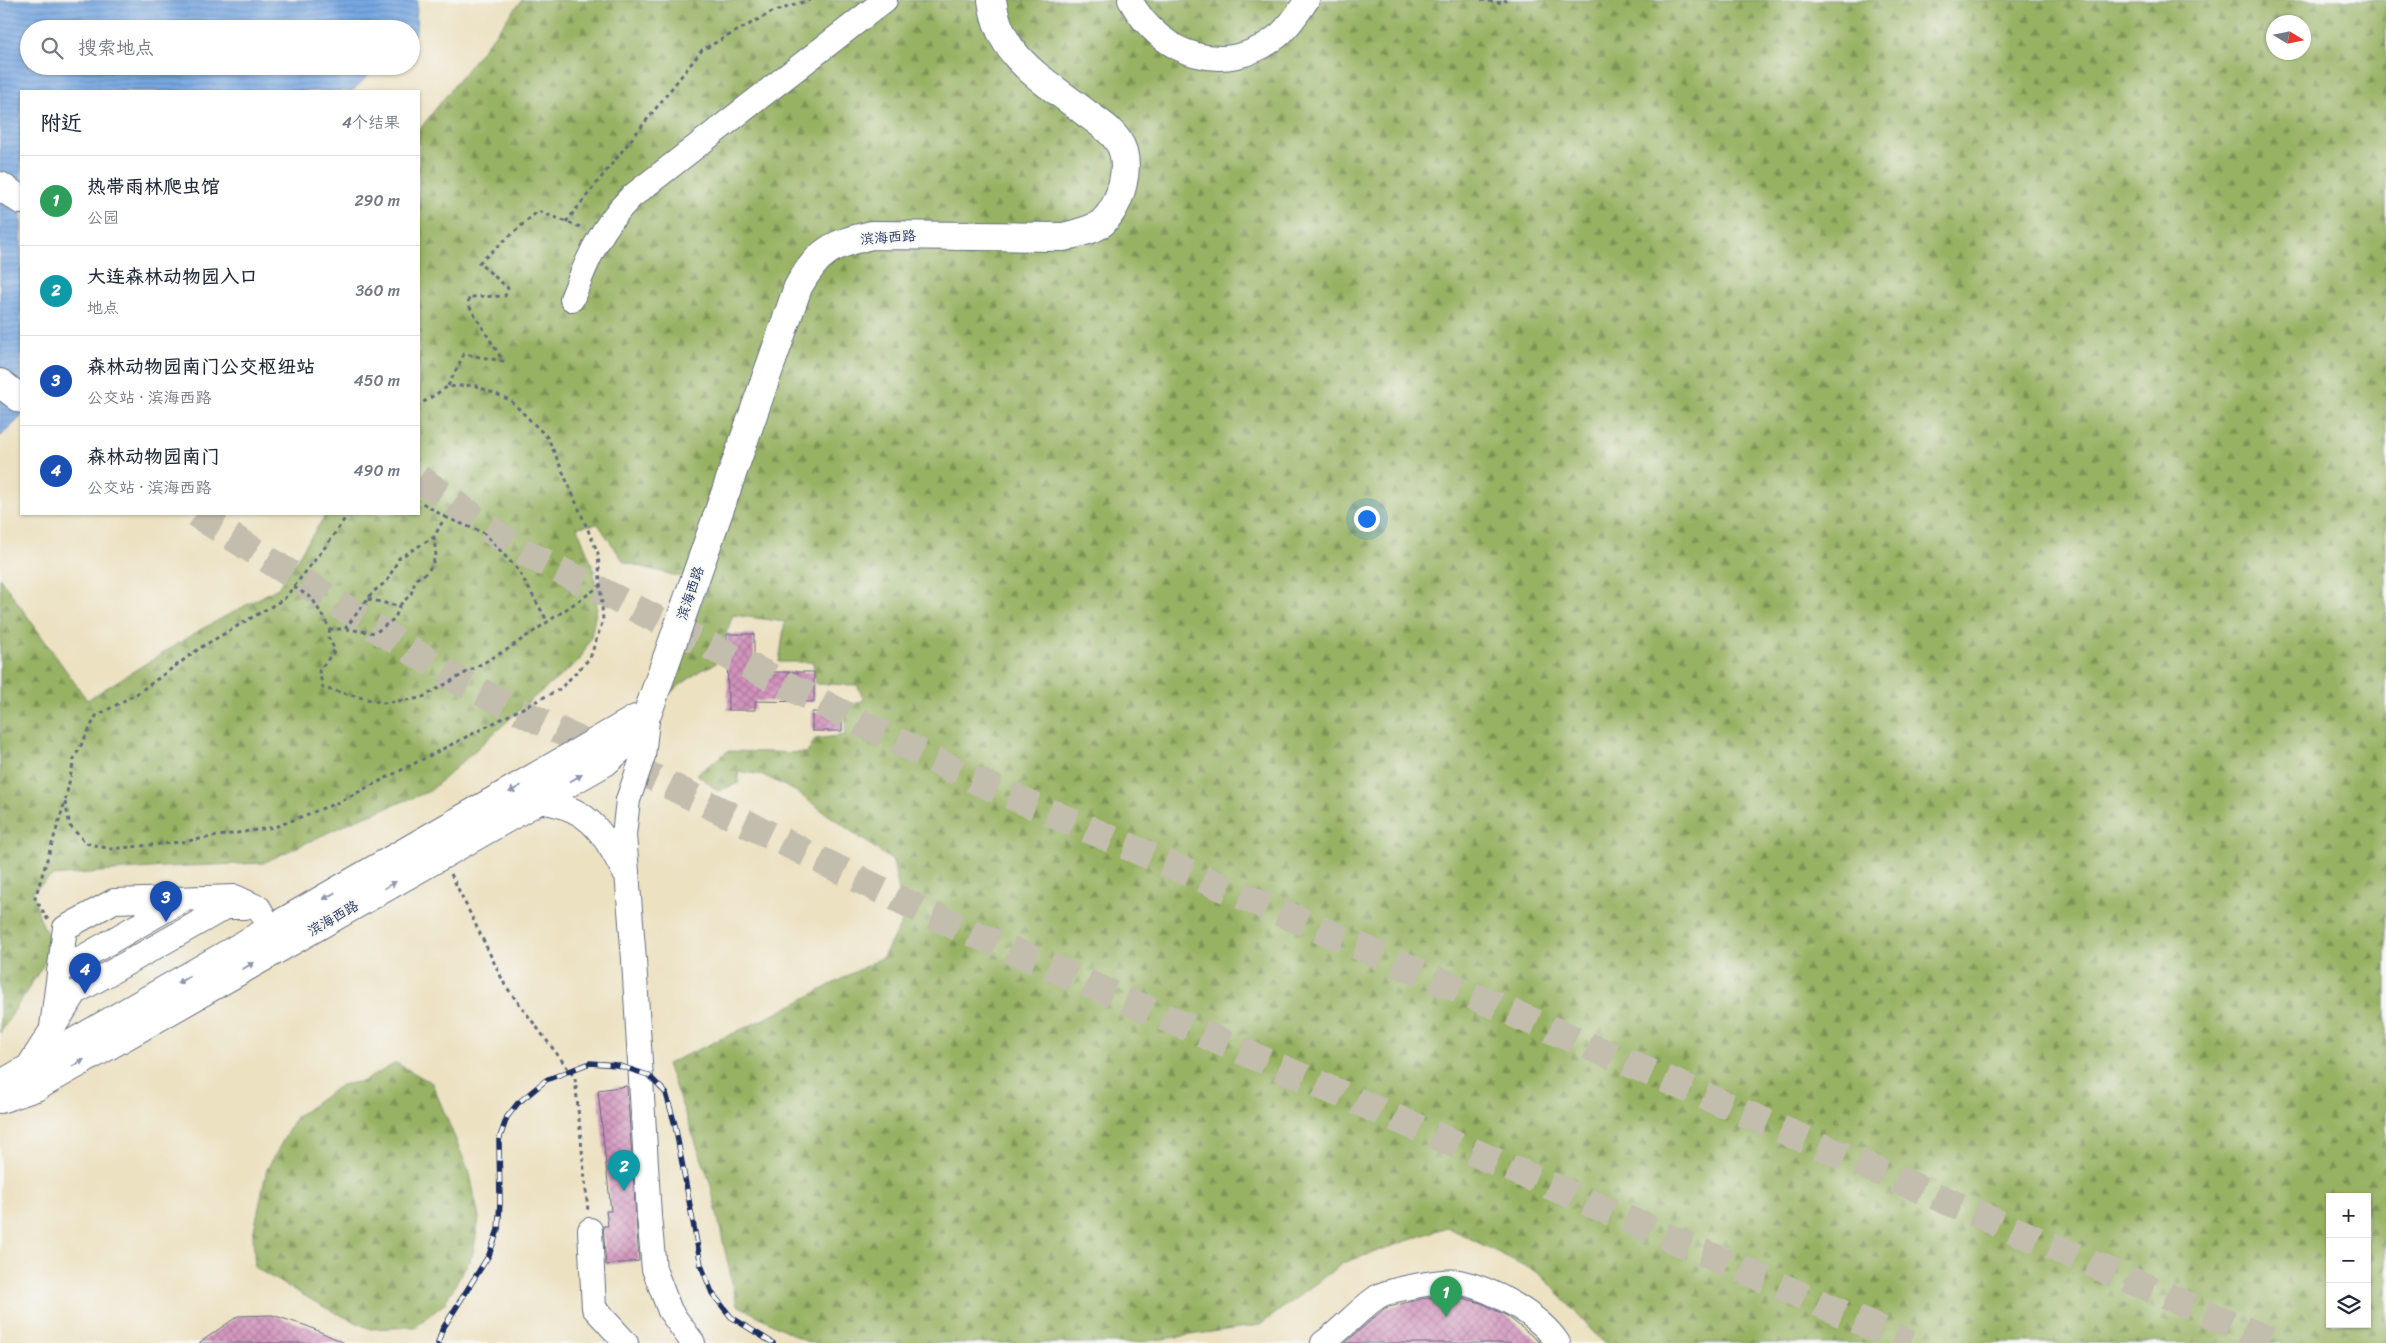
<!DOCTYPE html>
<html lang="zh">
<meta charset="utf-8">
<style>
:root{--surface:#fff;--page:#f2f2f3;--text:#1f2937;--muted:#747a83;--line:#e0e1e3;--accent:#c8321e}
body{margin:0;font-family:Sriracha,"LXGW WenKai TC",sans-serif;background:var(--page);color:var(--text)}
.controls{position:absolute;right:15px;bottom:15px;display:grid;overflow:hidden;border-radius:0px;box-shadow:0 1px 4px #0004}
.controls button{width:45px;height:45px;display:grid;place-items:center;padding:0;border:0;border-bottom:1px solid var(--line);background:var(--surface);color:var(--text);font:25px sans-serif}
.compass{position:absolute;left:2266px;top:15px;width:45px;height:45px;border-radius:50%;background:var(--surface);box-shadow:0 1px 4px #0004;rotate:100deg}
.you{position:absolute;left:1366px;top:518px;width:18px;height:18px;margin:-12px;border:4px solid #fff;border-radius:50%;background:#1a73e8;box-shadow:0 0 0 8px #1a73e833}
.badge{display:grid;place-items:center;width:32px;height:32px;border-radius:50%;background:var(--accent);color:#fff;font-size:16px;font-weight:700}
.pin{position:absolute;translate:-50% -41px;filter:drop-shadow(0 1px 2px #0008)}
.pin::after{content:'';position:absolute;top:26px;width:18px;height:15px;background:inherit;clip-path:polygon(0 0,100% 0,50% 100%)}
.list{margin:0;padding:0;list-style:none}
h2{display:flex;justify-content:space-between;align-items:center;height:65px;margin:0;padding:0 20px;font-size:21px}
h2 small{font-size:16px;font-weight:400;color:var(--muted)}
.list li{display:grid;grid-template-columns:32px 1fr auto;gap:15px;align-items:center;box-sizing:border-box;height:90px;padding:0 20px;border-top:1px solid var(--line)}
.list b{display:block;font-size:19px;white-space:nowrap}
.list p{margin:0;font-size:16px;white-space:nowrap;color:var(--muted)}
.list em{font-size:16px;font-style:normal;color:var(--muted)}
.icon{flex:none;width:28px;height:28px;fill:none;stroke:currentColor;stroke-width:2;stroke-linecap:round;stroke-linejoin:round}
.map{position:relative;flex:none;width:2386px;height:1343px;overflow:hidden}
.search{position:absolute;background:var(--surface);box-shadow:0 1px 4px #0004;left:20px;top:20px;width:400px;height:55px;display:flex;align-items:center;gap:12px;box-sizing:border-box;padding:0 18px;border-radius:28px;color:var(--muted);font-size:19px}
.panel{position:absolute;background:var(--surface);box-shadow:0 1px 4px #0004;left:20px;top:90px;width:400px;height:425px;border-radius:0px}
.map>svg:first-child{display:block}
.forest{fill:url(#forest-firs);stroke:#5a7060;fill-rule:evenodd}
.water{fill:url(#water-rules);stroke:#486a9f}
.building{fill:url(#building-cross-hatch)}
.lines{fill:none;stroke-linecap:round;stroke-linejoin:round}
.highway-tunnel{stroke:#c2bdad;stroke-width:28;stroke-dasharray:28 14;stroke-linecap:butt}
.minor-casing{stroke:#646d81;stroke-width:26}
.highway-casing{stroke:#646d81;stroke-width:30}
.path{stroke:#646d81;stroke-width:3;stroke-dasharray:4 4;stroke-linecap:butt}
.minor{stroke:#fff;stroke-width:24}
.highway{stroke:#fff;stroke-width:28}
.rail-casing{stroke:#1b2f5e;stroke-width:5.5}
.rail{stroke:#f6f6f2;stroke-width:4;stroke-dasharray:11;stroke-linecap:butt}
.oneway{fill:#8d97ae}
.labels{text-anchor:middle;stroke-width:4;stroke-linejoin:round;paint-order:stroke}
.street-label{font-size:14px;fill:#1b2f5e;stroke:#f6f6f2}
</style>
<div class="map">
<svg width="2386" height="1343" viewBox="0 0 2386 1343">
<defs>
<pattern id="forest-firs" width="22" height="20" patternUnits="userSpaceOnUse" patternTransform="scale(1.25)"><rect width="22" height="20" fill="#98b263"/><path d="M5 1l3.5 6h-7zM16 11l3.5 6h-7z" fill="#7b9155"/></pattern>
<pattern id="water-rules" width="6" height="5" patternUnits="userSpaceOnUse" patternTransform="scale(1.25)"><rect width="6" height="5" fill="#76a6e0"/><path d="M0 2.5h6" fill="none" stroke="#6088b9"/></pattern>
<pattern id="building-cross-hatch" width="8" height="8" patternUnits="userSpaceOnUse" patternTransform="scale(1.25)"><rect width="8" height="8" fill="#d292bb"/><path d="M0 0l8 8M0 8l8-8" fill="none" stroke="#aa789b"/></pattern>
</defs>
<rect width="100%" height="100%" fill="#f6f6f2"/>
<filter id="ink" filterUnits="userSpaceOnUse"><feTurbulence type="fractalNoise" baseFrequency=".02" numOctaves="2"/><feDisplacementMap in="SourceGraphic" scale="10" xChannelSelector="R" yChannelSelector="G"/><feConvolveMatrix kernelMatrix="1 2 1 2 8 2 1 2 1" color-interpolation-filters="sRGB"/></filter>
<filter id="wash" filterUnits="userSpaceOnUse"><feTurbulence type="fractalNoise" baseFrequency=".0096" numOctaves="4" result="noise"/><feDisplacementMap in="SourceGraphic" scale="20" xChannelSelector="R" yChannelSelector="G"/><feGaussianBlur stdDeviation="1.12" result="paint"/><feColorMatrix in="noise" values="0 0 0 0 0 0 0 0 0 0 0 0 0 0 0 0 0 1.4 0 .05"/><feComposite in="paint" operator="in"/></filter>
<g filter="url(#wash)">
<rect width="100%" height="100%" fill="#ece1c1"/>
<!-- forest -->
<path class="forest" d="M522,0H2386V1343H1603L1541,1274L1447,1227L1343,1263L1260,1325L1135,1343H809L737,1305L710,1182L667,1064L781,1011L883,957L904,918L893,861L795,791L763,775L738,771L739,783L718,791L697,774L728,751L807,753L815,739L845,735L846,708L864,700L857,685L816,684L813,662H779L785,622L733,615L715,664L701,670L664,697L708,584L624,562L598,524L577,527L594,570L597,607L591,637L579,661L533,698L430,791L355,820L263,863L163,867L52,876L33,891L40,919L54,948L0,1033V578L87,700L200,630L278,588L326,514H419V130ZM2274,22H2304V52H2274ZM2330,1197H2367V1324H2330Z
M396,1063L432,1083L470,1174L479,1218L473,1254L444,1304L415,1327L370,1329L328,1309L255,1268L253,1235L267,1169L296,1117L341,1085L364,1081Z"/>
<!-- water -->
<path class="water" d="M0,0H417L416,33L411,37V29H29V66H379L352,91H21V417L0,437Z"/>
<g id="blocks">
<!-- building -->
<path class="building" d="M727,634H754V672H814V702L755,701V710H728Z
M812,712H842V731H812Z
M627,1086L639,1261L606,1265L603,1226H608L606,1211H611L598,1090Z
M1452,1295L1481,1303L1507,1316L1541,1343H1345L1385,1308L1421,1299Z
M272,1315L307,1326L345,1343H199L238,1316Z"/>
</g>
</g>
<g filter="url(#ink)">
<use href="#blocks" fill-opacity="0" stroke="#646d81" stroke-width="1"/>
<g class="lines">
<!-- highway-tunnel -->
<path class="highway-tunnel" d="M419,478L516,548L970,778L2275,1343
M196,514L461,682L931,915L1910,1343"/>
<!-- minor casing -->
<g class="minor-casing">
<path id="minor" d="M1130,0C1161,56 1225,78 1278,36C1290,26 1298,13 1307,0
M572,299C587,260 601,227 631,197L885,0
M648,712L643,756L628,800L624,835L634,960L649,1216L654,1269L670,1311L693,1343
M537,801C586,806 601,828 623,870
M59,971L181,901
M52,1027L65,928L114,901L235,897L259,908L279,944
M28,1073L26,1070L76,992L226,907H245
M590,1230L594,1308L626,1343
M1323,1343C1341,1331 1363,1305 1379,1296C1392,1289 1446,1279 1459,1282C1492,1289 1539,1314 1558,1343"/>
</g>
<!-- highway casing -->
<g class="highway-casing">
<path id="highway" d="M0,186L21,200
M0,383L21,399
M0,1085L636,719
M0,1099L36,1087L605,762L623,746L648,712L798,287C818,251 832,244 872,235L1064,237C1076,233 1093,231 1103,222C1121,204 1133,163 1118,141C1110,129 1097,121 1086,113C1044,80 999,58 992,0"/>
</g>
<!-- path -->
<path class="path" d="M1481,0L1502,3L1506,0
M566,222L702,50L772,12L810,0
M448,386L464,354L503,361L468,304L469,297L505,296L508,288L479,263L538,211L583,228
M445,517L484,533L518,570L548,622
M294,587L312,598L330,629H345L373,592L387,581L399,558L434,537L445,517L419,501
M368,599L393,605H400L411,594L416,579L428,572L436,556L434,537
M330,629L328,637L335,650L319,671L323,688L383,703L421,698L508,649L600,586
M346,629L375,633L395,618L400,605
M65,802L70,826L86,843L111,849L181,842L275,827L339,802L560,689L590,658L603,620L598,553L548,438L510,400L474,385L447,387L419,405
M451,874L505,985L575,1078L588,1211
M48,920L35,898L65,802L74,759L96,716L138,693L203,646L284,599L326,546L348,514"/>
<!-- minor -->
<use href="#minor" class="minor"/>
<!-- highway -->
<use href="#highway" class="highway"/>
<!-- rail casing -->
<g class="rail-casing">
<path id="rail" d="M438,1343L442,1330L489,1255L498,1230L500,1203L499,1140L507,1117L518,1103L546,1080L590,1063L617,1065L648,1075L666,1093L675,1125L701,1265L712,1293L731,1317L773,1343"/>
</g>
<!-- rail -->
<use href="#rail" class="rail"/>
</g>
<!-- one-way arrows -->
<defs><path id="oneway-solid" d="M-6-.8H1V-3.2L6.5 0L1 3.2V.8H-6Z" transform="scale(1.25)"/></defs>
<g class="oneway">
<use href="#oneway-solid" transform="translate(576 778) rotate(-30)"/>
<use href="#oneway-solid" transform="translate(515 789) rotate(150)"/>
<use href="#oneway-solid" transform="translate(390 885) rotate(-30)"/>
<use href="#oneway-solid" transform="translate(329 896) rotate(150)"/>
<use href="#oneway-solid" transform="translate(248 966) rotate(-30)"/>
<use href="#oneway-solid" transform="translate(183 980) rotate(150)"/>
<use href="#oneway-solid" transform="translate(78 1063) rotate(-30)"/>
</g>
</g>
<g class="labels">
<!-- street labels -->
<g class="street-label">
<text transform="translate(888 237) rotate(-4)" y="5">滨海西路</text>
<text transform="translate(690 593) rotate(-71)" y="5">滨海西路</text>
<text transform="translate(333 918) rotate(-30)" y="5">滨海西路</text>
</g>
</g>
</svg>
<div class="controls">
<button>+</button>
<button>−</button>
<button><svg class="icon" aria-label="layers" viewBox="0 0 24 24"><path d="M12 4l9 5-9 5-9-5zM3 14l9 5 9-5"/></svg></button>
</div>
<svg class="compass" viewBox="-18 -18 36 36"><path d="M0-13l5 13h-10z" fill="#e53935"/><path d="M0 13l5-13h-10z" fill="#747a83"/></svg>
<div class="you"></div>
<div class="pin badge" style="left:1446px;top:1317px;background:#2e9e5b">1</div>
<div class="pin badge" style="left:624px;top:1191px;background:#0f9aa8">2</div>
<div class="pin badge" style="left:166px;top:922px;background:#1a4fb4">3</div>
<div class="pin badge" style="left:85px;top:994px;background:#1a4fb4">4</div>
<div class="search"><svg class="icon" aria-label="search" viewBox="0 0 24 24"><circle cx="10" cy="10" r="6"/><path d="M15 15l6 6"/></svg>搜索地点</div>
<section class="panel">
<h2>附近<small>4个结果</small></h2>
<ul class="list">
<li><span class="badge" style="background:#2e9e5b">1</span><div><b>热带雨林爬虫馆</b><p>公园</p></div><em>290 m</em></li>
<li><span class="badge" style="background:#0f9aa8">2</span><div><b>大连森林动物园入口</b><p>地点</p></div><em>360 m</em></li>
<li><span class="badge" style="background:#1a4fb4">3</span><div><b>森林动物园南门公交枢纽站</b><p>公交站 · 滨海西路</p></div><em>450 m</em></li>
<li><span class="badge" style="background:#1a4fb4">4</span><div><b>森林动物园南门</b><p>公交站 · 滨海西路</p></div><em>490 m</em></li>
</ul>
</section>
</div>
